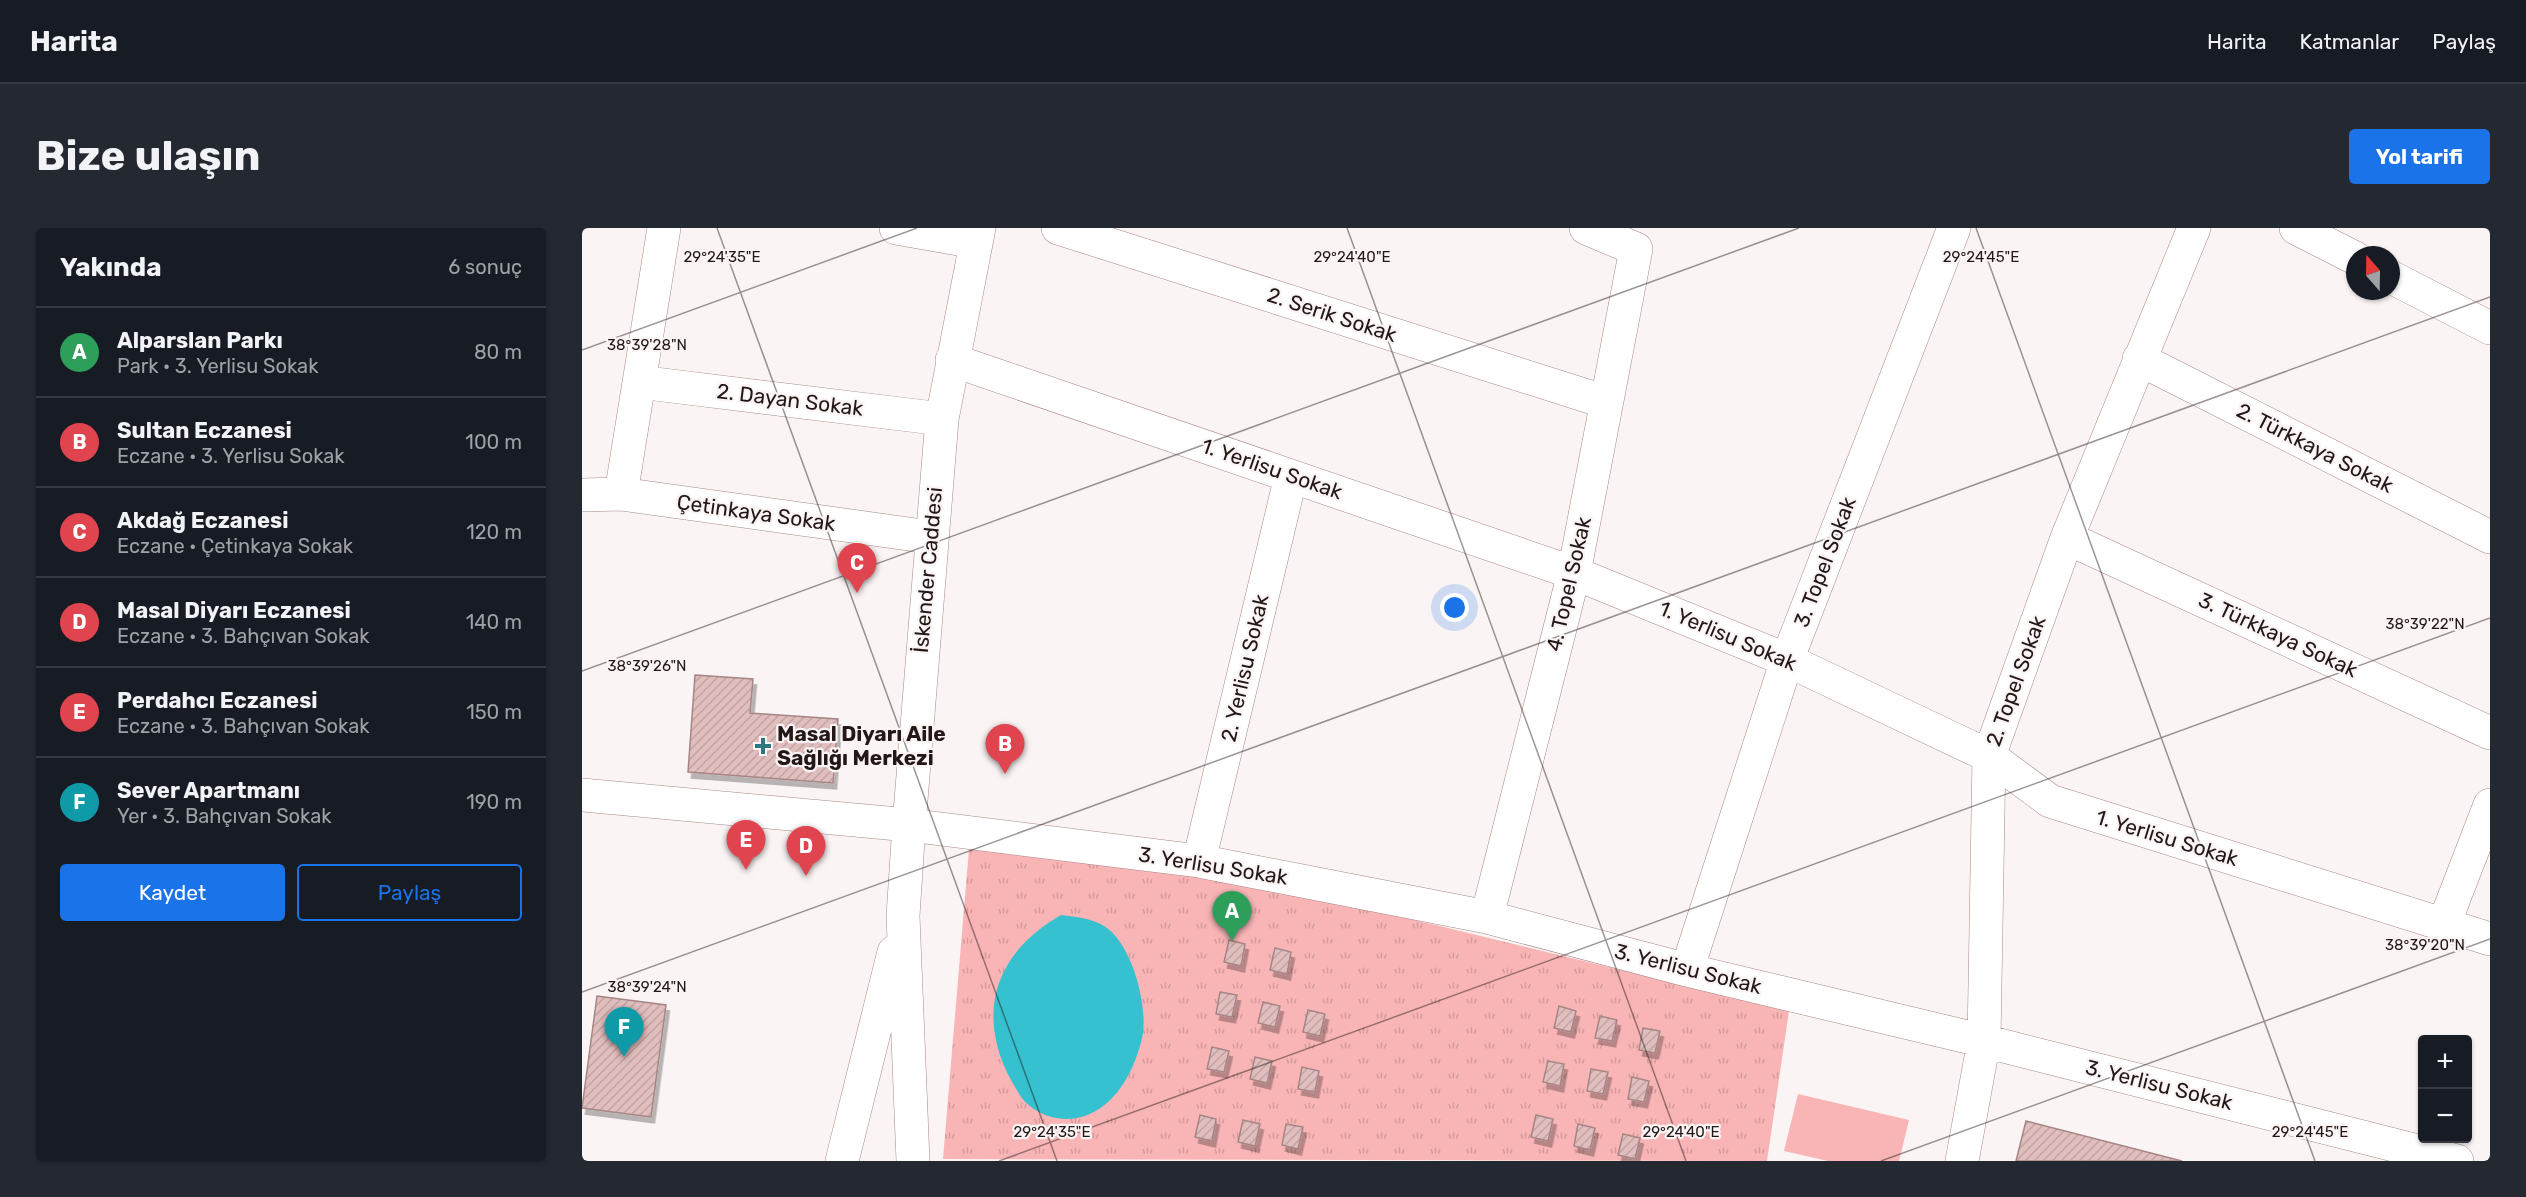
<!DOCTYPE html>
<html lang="tr">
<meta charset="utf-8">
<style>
:root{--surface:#171b24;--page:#242831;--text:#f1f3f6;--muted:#9ea1a6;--line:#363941;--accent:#1a73e8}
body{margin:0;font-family:Rubik,sans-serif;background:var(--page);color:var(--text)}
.controls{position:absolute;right:18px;bottom:18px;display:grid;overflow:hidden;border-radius:6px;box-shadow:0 2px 4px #0004}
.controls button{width:54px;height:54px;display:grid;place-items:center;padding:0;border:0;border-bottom:2px solid var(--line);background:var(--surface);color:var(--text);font:30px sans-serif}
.compass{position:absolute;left:1764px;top:18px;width:54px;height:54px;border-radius:50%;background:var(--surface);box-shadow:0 2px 4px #0004;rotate:340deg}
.you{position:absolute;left:873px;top:380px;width:21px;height:21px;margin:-15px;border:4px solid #fff;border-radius:50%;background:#1a73e8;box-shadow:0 0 0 9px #1a73e833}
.badge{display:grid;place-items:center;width:39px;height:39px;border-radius:50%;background:var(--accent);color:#fff;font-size:20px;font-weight:700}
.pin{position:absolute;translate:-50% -50px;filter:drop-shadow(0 2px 3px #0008)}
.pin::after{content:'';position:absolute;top:32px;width:21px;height:18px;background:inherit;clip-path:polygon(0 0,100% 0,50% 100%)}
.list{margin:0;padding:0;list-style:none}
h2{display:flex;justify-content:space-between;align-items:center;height:78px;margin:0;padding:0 24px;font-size:26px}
h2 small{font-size:20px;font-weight:400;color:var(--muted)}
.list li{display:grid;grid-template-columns:39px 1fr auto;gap:18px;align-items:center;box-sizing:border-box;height:90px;padding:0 24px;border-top:2px solid var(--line)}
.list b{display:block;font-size:22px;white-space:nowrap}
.list p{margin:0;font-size:20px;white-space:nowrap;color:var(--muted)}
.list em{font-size:20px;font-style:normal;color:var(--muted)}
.actions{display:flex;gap:12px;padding:18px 24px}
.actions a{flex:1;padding:14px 0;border:2px solid var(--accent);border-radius:6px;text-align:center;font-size:21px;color:var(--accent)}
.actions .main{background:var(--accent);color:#fff}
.map{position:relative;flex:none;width:1908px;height:933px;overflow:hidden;border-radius:6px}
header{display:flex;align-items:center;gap:36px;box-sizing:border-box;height:84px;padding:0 30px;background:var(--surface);border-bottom:2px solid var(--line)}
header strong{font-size:28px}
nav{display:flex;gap:33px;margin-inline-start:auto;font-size:21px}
.intro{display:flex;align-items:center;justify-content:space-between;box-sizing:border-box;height:144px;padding:0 36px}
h1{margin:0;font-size:42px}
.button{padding:15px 27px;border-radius:6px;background:var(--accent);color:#fff;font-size:21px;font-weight:700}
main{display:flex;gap:36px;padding:0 36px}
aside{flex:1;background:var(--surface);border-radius:6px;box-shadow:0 2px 4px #0004}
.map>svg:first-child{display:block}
.green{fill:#f9b5b6}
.park{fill:url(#park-tufts)}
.water{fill:#35c1cf}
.building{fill:url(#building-hatch);stroke:#a68585;stroke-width:1.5;filter:url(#shadow)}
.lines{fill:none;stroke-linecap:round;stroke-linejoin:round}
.minor-casing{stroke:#a98888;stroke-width:34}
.minor{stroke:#fff;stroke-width:33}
.ticks{fill:none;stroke:#231717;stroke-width:1.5;stroke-opacity:0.45}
.poi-dot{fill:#2e777f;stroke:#fbf4f4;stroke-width:2}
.labels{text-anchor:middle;stroke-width:4.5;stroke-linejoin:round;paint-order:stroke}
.street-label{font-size:21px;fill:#231717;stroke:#fbf4f4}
.poi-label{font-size:21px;font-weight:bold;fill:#231717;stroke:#fbf4f4;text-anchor:start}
.ticks-label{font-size:15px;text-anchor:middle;fill:#231717;stroke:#fbf4f4;stroke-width:4.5;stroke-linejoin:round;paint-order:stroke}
</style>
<header>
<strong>Harita</strong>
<nav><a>Harita</a><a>Katmanlar</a><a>Paylaş</a></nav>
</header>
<div class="intro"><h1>Bize ulaşın</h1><a class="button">Yol tarifi</a></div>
<main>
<aside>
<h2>Yakında<small>6 sonuç</small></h2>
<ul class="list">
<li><span class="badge" style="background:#2e9e5b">A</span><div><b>Alparslan Parkı</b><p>Park · 3. Yerlisu Sokak</p></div><em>80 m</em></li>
<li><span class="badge" style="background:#e0444e">B</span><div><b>Sultan Eczanesi</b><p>Eczane · 3. Yerlisu Sokak</p></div><em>100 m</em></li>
<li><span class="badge" style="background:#e0444e">C</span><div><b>Akdağ Eczanesi</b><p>Eczane · Çetinkaya Sokak</p></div><em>120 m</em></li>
<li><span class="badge" style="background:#e0444e">D</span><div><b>Masal Diyarı Eczanesi</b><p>Eczane · 3. Bahçıvan Sokak</p></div><em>140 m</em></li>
<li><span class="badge" style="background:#e0444e">E</span><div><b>Perdahcı Eczanesi</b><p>Eczane · 3. Bahçıvan Sokak</p></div><em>150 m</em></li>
<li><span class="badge" style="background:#0f9aa8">F</span><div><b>Sever Apartmanı</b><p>Yer · 3. Bahçıvan Sokak</p></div><em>190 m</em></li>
</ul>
<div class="actions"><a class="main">Kaydet</a><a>Paylaş</a></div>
</aside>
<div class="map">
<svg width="1908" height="933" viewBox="0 0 1908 933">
<defs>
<pattern id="park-tufts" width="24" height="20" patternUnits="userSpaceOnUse" patternTransform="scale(1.5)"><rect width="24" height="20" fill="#f9b5b6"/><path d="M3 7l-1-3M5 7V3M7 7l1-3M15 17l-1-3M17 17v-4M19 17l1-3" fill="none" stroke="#d59b9c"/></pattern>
<pattern id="building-hatch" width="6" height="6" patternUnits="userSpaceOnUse" patternTransform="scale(1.5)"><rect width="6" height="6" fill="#e1bebe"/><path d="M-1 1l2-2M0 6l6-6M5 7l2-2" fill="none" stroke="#c1a3a3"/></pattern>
<filter id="shadow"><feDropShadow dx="3.5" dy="6" stdDeviation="0" flood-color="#0004"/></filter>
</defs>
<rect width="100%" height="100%" fill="#fbf4f4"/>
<!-- green -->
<path class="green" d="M1216,866L1327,892L1317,933H1246L1202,923Z"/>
<!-- park -->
<path class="park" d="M387,621L636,644L1207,783L1185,933L361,931Z"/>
<!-- water -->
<path class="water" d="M479,687C494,689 509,690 522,698C550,715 567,779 560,810C551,851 522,898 474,890C462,888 447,880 440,870C392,800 404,730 479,687Z"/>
<!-- building -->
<path class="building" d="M113,447L171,451L168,485L256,491L251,555L106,544Z
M647,712L663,716L659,738L642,734Z
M693,720L709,724L705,746L688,742Z
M638,764L655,767L650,789L634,786Z
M15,768L84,777L69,889L0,880Z
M681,774L698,778L693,799L676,795Z
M977,778L994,783L989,804L972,800Z
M726,782L743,786L738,808L721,804Z
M1018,788L1035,792L1030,813L1013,810Z
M1061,800L1078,803L1073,825L1057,822Z
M630,819L647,823L642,844L625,841Z
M673,829L690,833L685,855L668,851Z
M966,833L982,836L978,858L961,854Z
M720,839L737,843L733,864L716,861Z
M1009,841L1026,844L1021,866L1005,863Z
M1050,849L1067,853L1062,874L1046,871Z
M618,887L634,891L630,913L613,909Z
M954,887L971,891L966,913L949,909Z
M661,892L678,896L673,918L656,914Z
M1444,893L1600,933H1434Z
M704,896L721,899L716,921L700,917Z
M996,896L1013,900L1008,922L992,918Z
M1041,906L1058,910L1053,931L1036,927Z"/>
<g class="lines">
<!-- minor casing -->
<g class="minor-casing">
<path id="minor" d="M314,0L394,14
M476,0L1024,174
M1714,0L1773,30
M1809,49L1908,100
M1557,131L1908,309
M370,132L992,345L1205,432L1407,528L1468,573L1908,711
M57,154L360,191
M39,266L82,0
M0,267L39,266L348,309
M1485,310L1908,505
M0,567L327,597L617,633L905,689L1105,742L1402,813L1875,933
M617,633L709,248
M905,689L992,345L1054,21L1004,0
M1862,696L1908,577
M1105,742L1205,432L1372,0
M260,933L312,724
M331,933L321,688L327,597L360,191L397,0
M1380,933L1402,813L1407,528L1485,310L1612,0"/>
</g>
<!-- minor -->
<use href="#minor" class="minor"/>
</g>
<!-- ticks -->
<path class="ticks" d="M135,0L475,933M765,0L1104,933M1394,0L1733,933M0,122L335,0M0,443L1217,0M0,764L1908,69M417,933L1908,390M1299,933L1908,711"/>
<!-- markers -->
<path class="poi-dot" d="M178 509h6v6h6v6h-6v6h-6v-6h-6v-6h6z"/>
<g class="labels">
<!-- street labels -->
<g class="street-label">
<text transform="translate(750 87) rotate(18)" y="7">2. Serik Sokak</text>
<text transform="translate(208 172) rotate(7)" y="7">2. Dayan Sokak</text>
<text transform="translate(1733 220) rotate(27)" y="7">2. Türkkaya Sokak</text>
<text transform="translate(690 241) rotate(19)" y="7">1. Yerlisu Sokak</text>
<text transform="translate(174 285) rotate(8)" y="7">Çetinkaya Sokak</text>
<text transform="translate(1243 334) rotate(-69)" y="7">3. Topel Sokak</text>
<text transform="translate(346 342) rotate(-85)" y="7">İskender Caddesi</text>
<text transform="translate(987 356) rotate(-77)" y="7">4. Topel Sokak</text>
<text transform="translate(1696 407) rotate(25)" y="7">3. Türkkaya Sokak</text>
<text transform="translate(1146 408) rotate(23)" y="7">1. Yerlisu Sokak</text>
<text transform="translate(663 440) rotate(-77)" y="7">2. Yerlisu Sokak</text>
<text transform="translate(1434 453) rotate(-70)" y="7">2. Topel Sokak</text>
<text transform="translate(1585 610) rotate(17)" y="7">1. Yerlisu Sokak</text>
<text transform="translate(631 638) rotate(9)" y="7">3. Yerlisu Sokak</text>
<text transform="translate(1106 741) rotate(14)" y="7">3. Yerlisu Sokak</text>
<text transform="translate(1577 857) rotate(14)" y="7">3. Yerlisu Sokak</text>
</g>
<!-- poi labels -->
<g class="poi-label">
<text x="195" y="513">Masal Diyarı Aile<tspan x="195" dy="24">Sağlığı Merkezi</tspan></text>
</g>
</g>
<g class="ticks-label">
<text x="140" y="34">29°24'35"E</text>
<text x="770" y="34">29°24'40"E</text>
<text x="1399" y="34">29°24'45"E</text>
<text x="65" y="122">38°39'28"N</text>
<text x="1843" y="401">38°39'22"N</text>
<text x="65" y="443">38°39'26"N</text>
<text x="1843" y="722">38°39'20"N</text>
<text x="65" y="764">38°39'24"N</text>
<text x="470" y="909">29°24'35"E</text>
<text x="1099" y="909">29°24'40"E</text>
<text x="1728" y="909">29°24'45"E</text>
</g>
</svg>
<div class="controls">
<button>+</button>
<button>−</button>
</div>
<svg class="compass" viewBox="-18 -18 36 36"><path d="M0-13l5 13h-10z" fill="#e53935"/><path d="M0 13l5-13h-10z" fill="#9ea1a6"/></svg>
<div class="you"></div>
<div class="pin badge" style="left:650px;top:713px;background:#2e9e5b">A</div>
<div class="pin badge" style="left:423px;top:546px;background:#e0444e">B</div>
<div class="pin badge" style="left:275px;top:365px;background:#e0444e">C</div>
<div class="pin badge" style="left:224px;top:648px;background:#e0444e">D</div>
<div class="pin badge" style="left:164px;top:642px;background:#e0444e">E</div>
<div class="pin badge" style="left:42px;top:829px;background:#0f9aa8">F</div>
</div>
</main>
